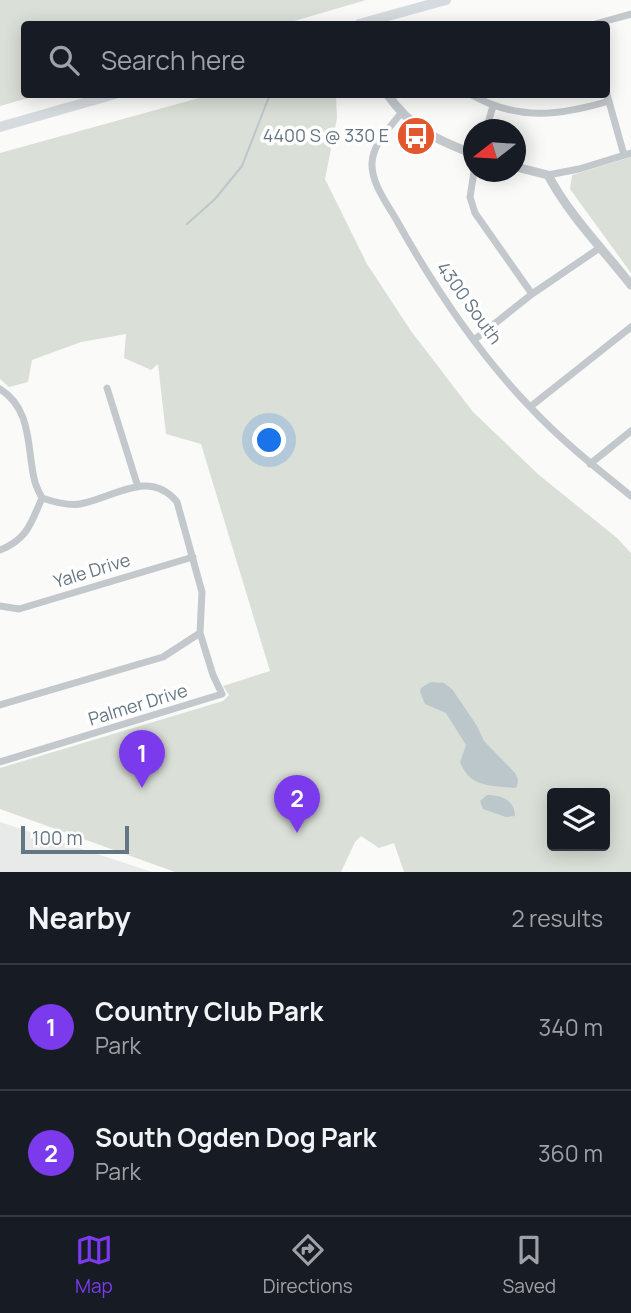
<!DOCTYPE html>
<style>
:root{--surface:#171b24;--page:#20242c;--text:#f1f3f6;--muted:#9ea1a6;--line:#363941;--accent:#7c3aed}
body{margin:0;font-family:Manrope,sans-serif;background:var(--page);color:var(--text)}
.controls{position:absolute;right:21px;bottom:21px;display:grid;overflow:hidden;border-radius:7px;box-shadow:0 4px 18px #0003}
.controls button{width:63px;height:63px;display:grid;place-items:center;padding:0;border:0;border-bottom:2px solid var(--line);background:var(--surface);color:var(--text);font:35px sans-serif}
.compass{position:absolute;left:463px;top:119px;width:63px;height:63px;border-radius:50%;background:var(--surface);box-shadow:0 4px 18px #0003;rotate:253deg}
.scale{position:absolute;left:21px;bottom:18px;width:108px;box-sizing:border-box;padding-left:7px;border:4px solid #657683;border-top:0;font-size:19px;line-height:24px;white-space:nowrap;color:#657683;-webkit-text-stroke:5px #fff;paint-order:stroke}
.you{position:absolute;left:270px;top:441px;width:24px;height:24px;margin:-18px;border:5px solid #fff;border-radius:50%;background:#1a73e8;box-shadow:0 0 0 10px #1a73e833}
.badge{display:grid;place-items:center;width:46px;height:46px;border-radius:50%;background:var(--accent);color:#fff;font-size:23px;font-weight:700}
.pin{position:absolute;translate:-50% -58px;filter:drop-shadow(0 2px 4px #0008)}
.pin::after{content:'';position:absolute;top:37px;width:24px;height:21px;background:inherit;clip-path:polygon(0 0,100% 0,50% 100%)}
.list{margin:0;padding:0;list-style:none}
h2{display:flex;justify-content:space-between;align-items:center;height:91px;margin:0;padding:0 28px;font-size:30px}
h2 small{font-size:23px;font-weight:400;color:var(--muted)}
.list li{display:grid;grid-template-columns:46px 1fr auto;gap:21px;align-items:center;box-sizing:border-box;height:126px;padding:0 28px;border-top:2px solid var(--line)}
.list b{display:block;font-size:26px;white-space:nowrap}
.list p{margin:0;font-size:23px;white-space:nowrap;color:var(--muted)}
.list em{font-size:23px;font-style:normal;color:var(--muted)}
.icon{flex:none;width:38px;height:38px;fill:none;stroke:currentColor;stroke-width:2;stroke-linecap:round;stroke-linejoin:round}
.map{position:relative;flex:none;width:631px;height:872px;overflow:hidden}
.search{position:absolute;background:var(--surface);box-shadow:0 4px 18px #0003;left:21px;right:21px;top:21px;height:77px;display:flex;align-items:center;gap:18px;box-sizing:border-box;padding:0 24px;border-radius:7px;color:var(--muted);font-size:26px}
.sheet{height:343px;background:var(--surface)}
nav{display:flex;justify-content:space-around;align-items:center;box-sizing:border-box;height:98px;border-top:2px solid var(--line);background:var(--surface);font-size:19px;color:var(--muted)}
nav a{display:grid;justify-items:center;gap:4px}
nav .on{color:var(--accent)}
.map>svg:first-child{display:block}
.built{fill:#e8e9e9}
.green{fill:#dadfd7;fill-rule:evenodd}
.water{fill:#bbc7cb}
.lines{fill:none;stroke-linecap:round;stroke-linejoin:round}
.stream{stroke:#bbc7cb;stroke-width:2}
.minor{stroke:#c3c8cc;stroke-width:7}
.tertiary{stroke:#c3c8cc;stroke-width:9}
.primary{stroke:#d6dbdf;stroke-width:10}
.labels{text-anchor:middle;stroke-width:7;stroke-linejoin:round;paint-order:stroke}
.poi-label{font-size:18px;fill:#657683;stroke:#fff;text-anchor:end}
.street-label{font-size:18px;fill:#657683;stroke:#fff}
</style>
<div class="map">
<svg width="631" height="872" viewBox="0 0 631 872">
<rect width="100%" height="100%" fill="#fafaf8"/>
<!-- built -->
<path class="built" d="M0,822L152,872H0Z"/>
<!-- green -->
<path class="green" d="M0,0H366L284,24H24V94L39,95L0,106Z
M210,95H336L337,118L325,179L367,264L411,331L473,412L539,475L617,538L631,553V872H404L394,843L379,848L361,836L355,842L341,872H175L0,809V768L223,701L229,695L223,686L270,671L201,444L166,434L158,364L151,370L124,358L126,334L81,342L32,360L28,382L9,387L0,379V153ZM552,793H605V846H552Z
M631,157V273L570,189L572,175Z"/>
<!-- water -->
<path class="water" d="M431,682L444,683L452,689L477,726L484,741L515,773L518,779L517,787L514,788C490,785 470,788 460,762L466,745L446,713L425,704L420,692L421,688Z
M487,795C501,795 515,800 515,816L506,817L483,809L480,801Z"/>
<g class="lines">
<!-- stream -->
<path class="stream" d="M187,224L215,199L242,166L270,94"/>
<!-- minor -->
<path class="minor" d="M595,24L631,14
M606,91L624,155
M470,94C517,121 559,116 609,101
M401,113C390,128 373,143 372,163C371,183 388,205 397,221C434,287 478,353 531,408C561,440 596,468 631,496
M486,130L493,106
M474,172L470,197L475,213L532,294
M548,175L579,169L631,153
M474,340L532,294L601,247
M107,388L138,487
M0,389C32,409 27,447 34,478C35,485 39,492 42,498C54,502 68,506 80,504C114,498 149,468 177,502L202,592L200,633L213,675L222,694L0,762
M530,407L631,327
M590,464L631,431
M0,550C27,540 31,523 42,498
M0,606L19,609L193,557
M0,705L163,657L200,633"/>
<!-- tertiary -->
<path class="tertiary" d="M387,94C411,128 436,140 474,154
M516,167L548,175C569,215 603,249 631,285"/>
<!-- primary -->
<path class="primary" d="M359,24L446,0
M0,127L115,94"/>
</g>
<!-- icons -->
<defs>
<g id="bus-disc" transform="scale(2.0125)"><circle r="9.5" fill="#e4572e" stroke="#fff"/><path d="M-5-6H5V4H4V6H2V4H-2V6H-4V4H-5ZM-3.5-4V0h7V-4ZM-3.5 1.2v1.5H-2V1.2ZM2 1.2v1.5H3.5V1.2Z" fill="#fff"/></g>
</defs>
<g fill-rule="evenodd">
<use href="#bus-disc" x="416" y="136"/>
</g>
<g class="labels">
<!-- poi labels -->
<g class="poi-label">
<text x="389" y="142">4400 S @ 330 E</text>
</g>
<!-- street labels -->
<g class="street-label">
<text transform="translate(469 303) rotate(54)" y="6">4300 South</text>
<text transform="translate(92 571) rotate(-17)" y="6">Yale Drive</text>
<text transform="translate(138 705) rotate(-17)" y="6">Palmer Drive</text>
</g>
</g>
</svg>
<div class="controls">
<button><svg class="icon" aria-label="layers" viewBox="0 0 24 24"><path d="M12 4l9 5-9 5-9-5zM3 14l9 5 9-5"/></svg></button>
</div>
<svg class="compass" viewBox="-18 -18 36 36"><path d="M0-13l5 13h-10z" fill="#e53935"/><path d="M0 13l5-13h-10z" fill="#9ea1a6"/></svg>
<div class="scale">100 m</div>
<div class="you"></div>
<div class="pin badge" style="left:142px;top:788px">1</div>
<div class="pin badge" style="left:297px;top:833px">2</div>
<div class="search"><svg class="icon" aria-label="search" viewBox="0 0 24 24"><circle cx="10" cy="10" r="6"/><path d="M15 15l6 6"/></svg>Search here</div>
</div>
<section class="sheet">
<h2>Nearby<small>2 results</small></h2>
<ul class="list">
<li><span class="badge">1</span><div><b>Country Club Park</b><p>Park</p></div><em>340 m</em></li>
<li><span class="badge">2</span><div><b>South Ogden Dog Park</b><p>Park</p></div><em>360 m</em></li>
</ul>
</section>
<nav>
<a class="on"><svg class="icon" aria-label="map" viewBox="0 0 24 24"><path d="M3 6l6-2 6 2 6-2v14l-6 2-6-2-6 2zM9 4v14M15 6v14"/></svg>Map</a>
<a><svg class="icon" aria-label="directions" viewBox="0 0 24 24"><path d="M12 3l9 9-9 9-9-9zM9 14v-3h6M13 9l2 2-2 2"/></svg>Directions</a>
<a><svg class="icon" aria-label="saved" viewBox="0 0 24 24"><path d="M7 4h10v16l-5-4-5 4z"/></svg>Saved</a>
</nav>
